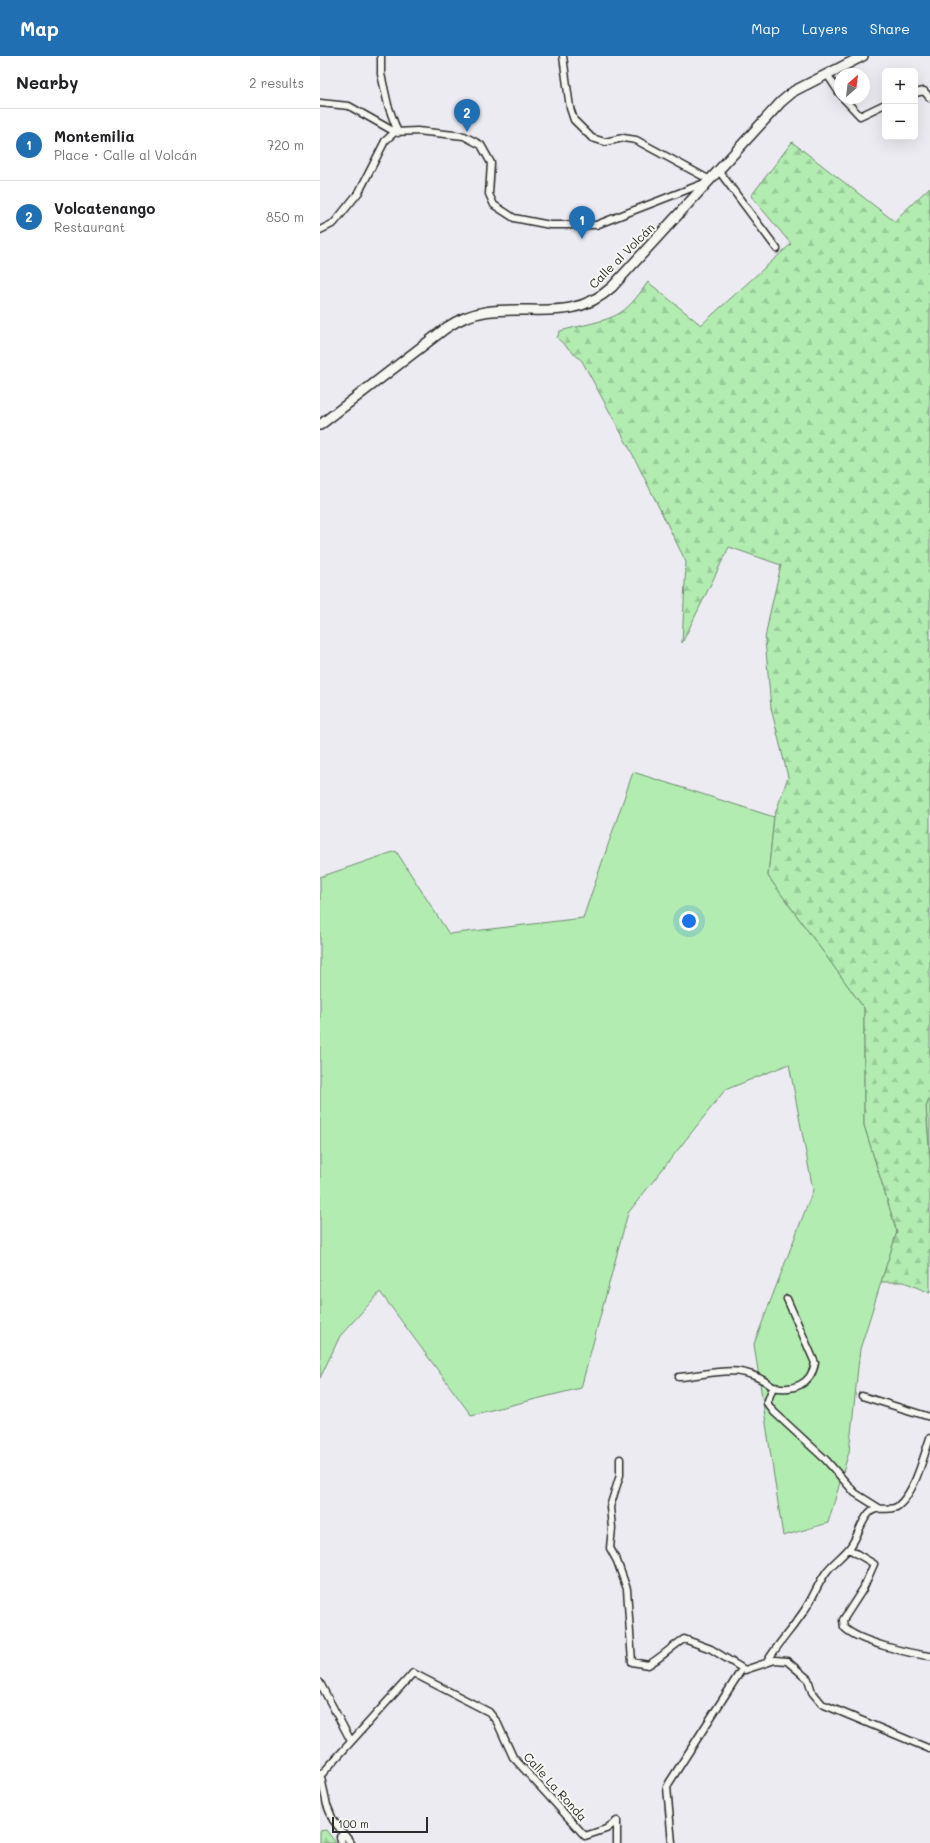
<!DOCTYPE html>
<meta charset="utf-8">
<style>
:root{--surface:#fff;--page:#f6f6f6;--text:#202124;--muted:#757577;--line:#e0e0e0;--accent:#1f6fb2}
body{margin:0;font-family:Mali,sans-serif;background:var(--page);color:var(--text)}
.controls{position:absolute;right:12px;top:12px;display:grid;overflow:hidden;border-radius:6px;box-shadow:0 4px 16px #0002}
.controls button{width:36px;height:36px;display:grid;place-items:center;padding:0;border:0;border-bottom:1px solid var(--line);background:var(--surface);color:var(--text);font:20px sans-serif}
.compass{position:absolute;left:514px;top:12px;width:36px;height:36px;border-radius:50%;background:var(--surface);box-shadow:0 4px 16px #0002;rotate:28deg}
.scale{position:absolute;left:12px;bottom:10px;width:96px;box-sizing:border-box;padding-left:4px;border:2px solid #2b2b2b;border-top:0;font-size:11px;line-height:14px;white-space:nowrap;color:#2b2b2b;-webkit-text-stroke:3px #f6f6f2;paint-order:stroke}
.you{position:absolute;left:369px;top:865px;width:14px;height:14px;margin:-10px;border:3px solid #fff;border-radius:50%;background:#1a73e8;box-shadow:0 0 0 6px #1a73e833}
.badge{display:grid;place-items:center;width:26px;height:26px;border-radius:50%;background:var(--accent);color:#fff;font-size:13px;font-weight:700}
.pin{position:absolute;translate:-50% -33px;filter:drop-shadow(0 1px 2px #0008)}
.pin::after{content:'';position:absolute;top:21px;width:14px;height:12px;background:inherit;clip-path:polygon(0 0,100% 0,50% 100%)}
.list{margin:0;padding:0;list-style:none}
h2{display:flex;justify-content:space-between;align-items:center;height:52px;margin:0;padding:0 16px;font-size:17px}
h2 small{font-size:13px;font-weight:400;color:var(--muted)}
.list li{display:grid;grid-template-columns:26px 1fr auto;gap:12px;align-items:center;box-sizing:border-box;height:72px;padding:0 16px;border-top:1px solid var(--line)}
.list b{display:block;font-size:15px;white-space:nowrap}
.list p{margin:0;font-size:13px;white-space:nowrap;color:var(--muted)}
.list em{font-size:13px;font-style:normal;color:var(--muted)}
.map{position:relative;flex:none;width:610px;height:1787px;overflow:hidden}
header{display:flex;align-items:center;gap:24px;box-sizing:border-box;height:56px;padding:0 20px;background:var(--accent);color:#fff}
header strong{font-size:19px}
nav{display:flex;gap:22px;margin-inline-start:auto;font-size:14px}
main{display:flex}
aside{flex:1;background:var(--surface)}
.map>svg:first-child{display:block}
.grass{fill:#b2ecb1;stroke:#6e8c6e}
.forest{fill:url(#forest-firs);stroke:#6e8c6e}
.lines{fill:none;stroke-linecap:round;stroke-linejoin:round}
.street-casing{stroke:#2b2b2b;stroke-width:9}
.secondary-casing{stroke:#2b2b2b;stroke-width:12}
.street{stroke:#f6f6f2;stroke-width:6}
.secondary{stroke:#f6f6f2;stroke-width:9}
.labels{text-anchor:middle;stroke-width:4;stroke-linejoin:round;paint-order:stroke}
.street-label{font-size:12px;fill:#2b2b2b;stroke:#f6f6f2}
</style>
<header>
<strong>Map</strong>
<nav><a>Map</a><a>Layers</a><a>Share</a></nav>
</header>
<main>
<aside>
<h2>Nearby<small>2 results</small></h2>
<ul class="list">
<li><span class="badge">1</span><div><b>Montemilia</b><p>Place · Calle al Volcán</p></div><em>720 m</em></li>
<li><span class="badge">2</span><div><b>Volcatenango</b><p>Restaurant</p></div><em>850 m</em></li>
</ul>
</aside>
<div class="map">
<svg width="610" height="1787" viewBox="0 0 610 1787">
<defs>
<pattern id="forest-firs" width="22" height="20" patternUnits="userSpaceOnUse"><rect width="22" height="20" fill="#b2ecb1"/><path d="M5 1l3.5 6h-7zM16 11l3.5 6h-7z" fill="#99cb98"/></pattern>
</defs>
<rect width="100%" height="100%" fill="#ecebf2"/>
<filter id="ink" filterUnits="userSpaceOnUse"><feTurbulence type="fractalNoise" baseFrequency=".025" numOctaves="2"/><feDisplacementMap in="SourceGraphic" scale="8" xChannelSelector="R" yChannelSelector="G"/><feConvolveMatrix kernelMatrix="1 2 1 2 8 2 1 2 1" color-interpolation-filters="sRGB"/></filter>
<g filter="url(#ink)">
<!-- grass -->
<path class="grass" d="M313,716L454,761L448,820L544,952V1069L577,1176L540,1293L529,1396L508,1467L463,1480L434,1288L493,1134L469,1008L405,1034L308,1157L261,1332L151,1359L60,1236L20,1280L0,1322V821L76,795L129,878L263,862Z
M610,1041V1103L606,1051Z"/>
<!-- forest -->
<path class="forest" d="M472,86L574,165L610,131V1041L606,1051L610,1103V1237L584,1226H561L577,1176L544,1069V952L448,820L454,761L468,721L451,652L445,583L449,561L461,509L409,491L362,587L366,506L311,395L262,305L237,282L240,275C257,270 286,266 300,257C312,249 320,237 328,226L381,269L471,188L431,140Z
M6,1774L16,1787H0V1775Z"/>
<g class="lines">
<!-- street casing -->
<g class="street-casing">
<path id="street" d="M61,0V18L68,49L78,77
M243,0L250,52L254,64L272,82L285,86L303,82L316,84L390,124
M507,18L520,38
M595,37L604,35L610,42
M523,42L540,60L565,48
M0,47L29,50L75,76L97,75L144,80L161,89L171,107L169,138L174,149L194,162L230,169H276L387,126
M399,115L457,193
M0,174L14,167L39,136L65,85L75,76
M359,1321C396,1318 420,1305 453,1331L447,1347L454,1356L506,1404L535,1437L559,1452
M453,1331C473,1335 491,1329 495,1307L467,1243
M542,1340L610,1361
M300,1403V1419L290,1451L292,1472L290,1492L297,1505L307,1533L312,1606L328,1609C341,1602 351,1591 364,1583L391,1593L425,1614L455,1604L467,1605L488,1623L492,1636L502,1648L610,1693
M529,1493L554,1508L543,1533L523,1564L524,1571C536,1585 591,1598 610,1600
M447,1606C458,1587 474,1571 486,1552C494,1540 498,1527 507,1515C514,1506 523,1500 530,1491C538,1481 540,1467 549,1457C557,1448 569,1457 578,1450C595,1436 603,1402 610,1382
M0,1627L31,1685
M0,1717L7,1749L13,1764L31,1787
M1,1719L93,1617L169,1656L177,1666L193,1701L265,1780L286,1773L297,1765
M22,1787L20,1781L24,1778
M297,1787V1765
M352,1787L347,1731L349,1727L422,1613"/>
</g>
<!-- secondary casing -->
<g class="secondary-casing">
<path id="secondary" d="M0,369L126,272C182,232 241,278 292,231L461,46L474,35L543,0"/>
</g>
<!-- street -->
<use href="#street" class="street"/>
<!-- secondary -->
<use href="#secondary" class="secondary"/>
</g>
</g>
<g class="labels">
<!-- street labels -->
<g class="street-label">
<text transform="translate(302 200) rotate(-45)" y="4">Calle al Volcán</text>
<text transform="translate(235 1731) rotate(48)" y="4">Calle La Ronda</text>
</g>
</g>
</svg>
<div class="controls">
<button>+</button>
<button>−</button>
</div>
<svg class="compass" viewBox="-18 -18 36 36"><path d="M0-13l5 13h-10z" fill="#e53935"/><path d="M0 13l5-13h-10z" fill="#757577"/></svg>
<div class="scale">100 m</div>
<div class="you"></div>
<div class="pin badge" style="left:262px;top:183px">1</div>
<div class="pin badge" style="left:147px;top:76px">2</div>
</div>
</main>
